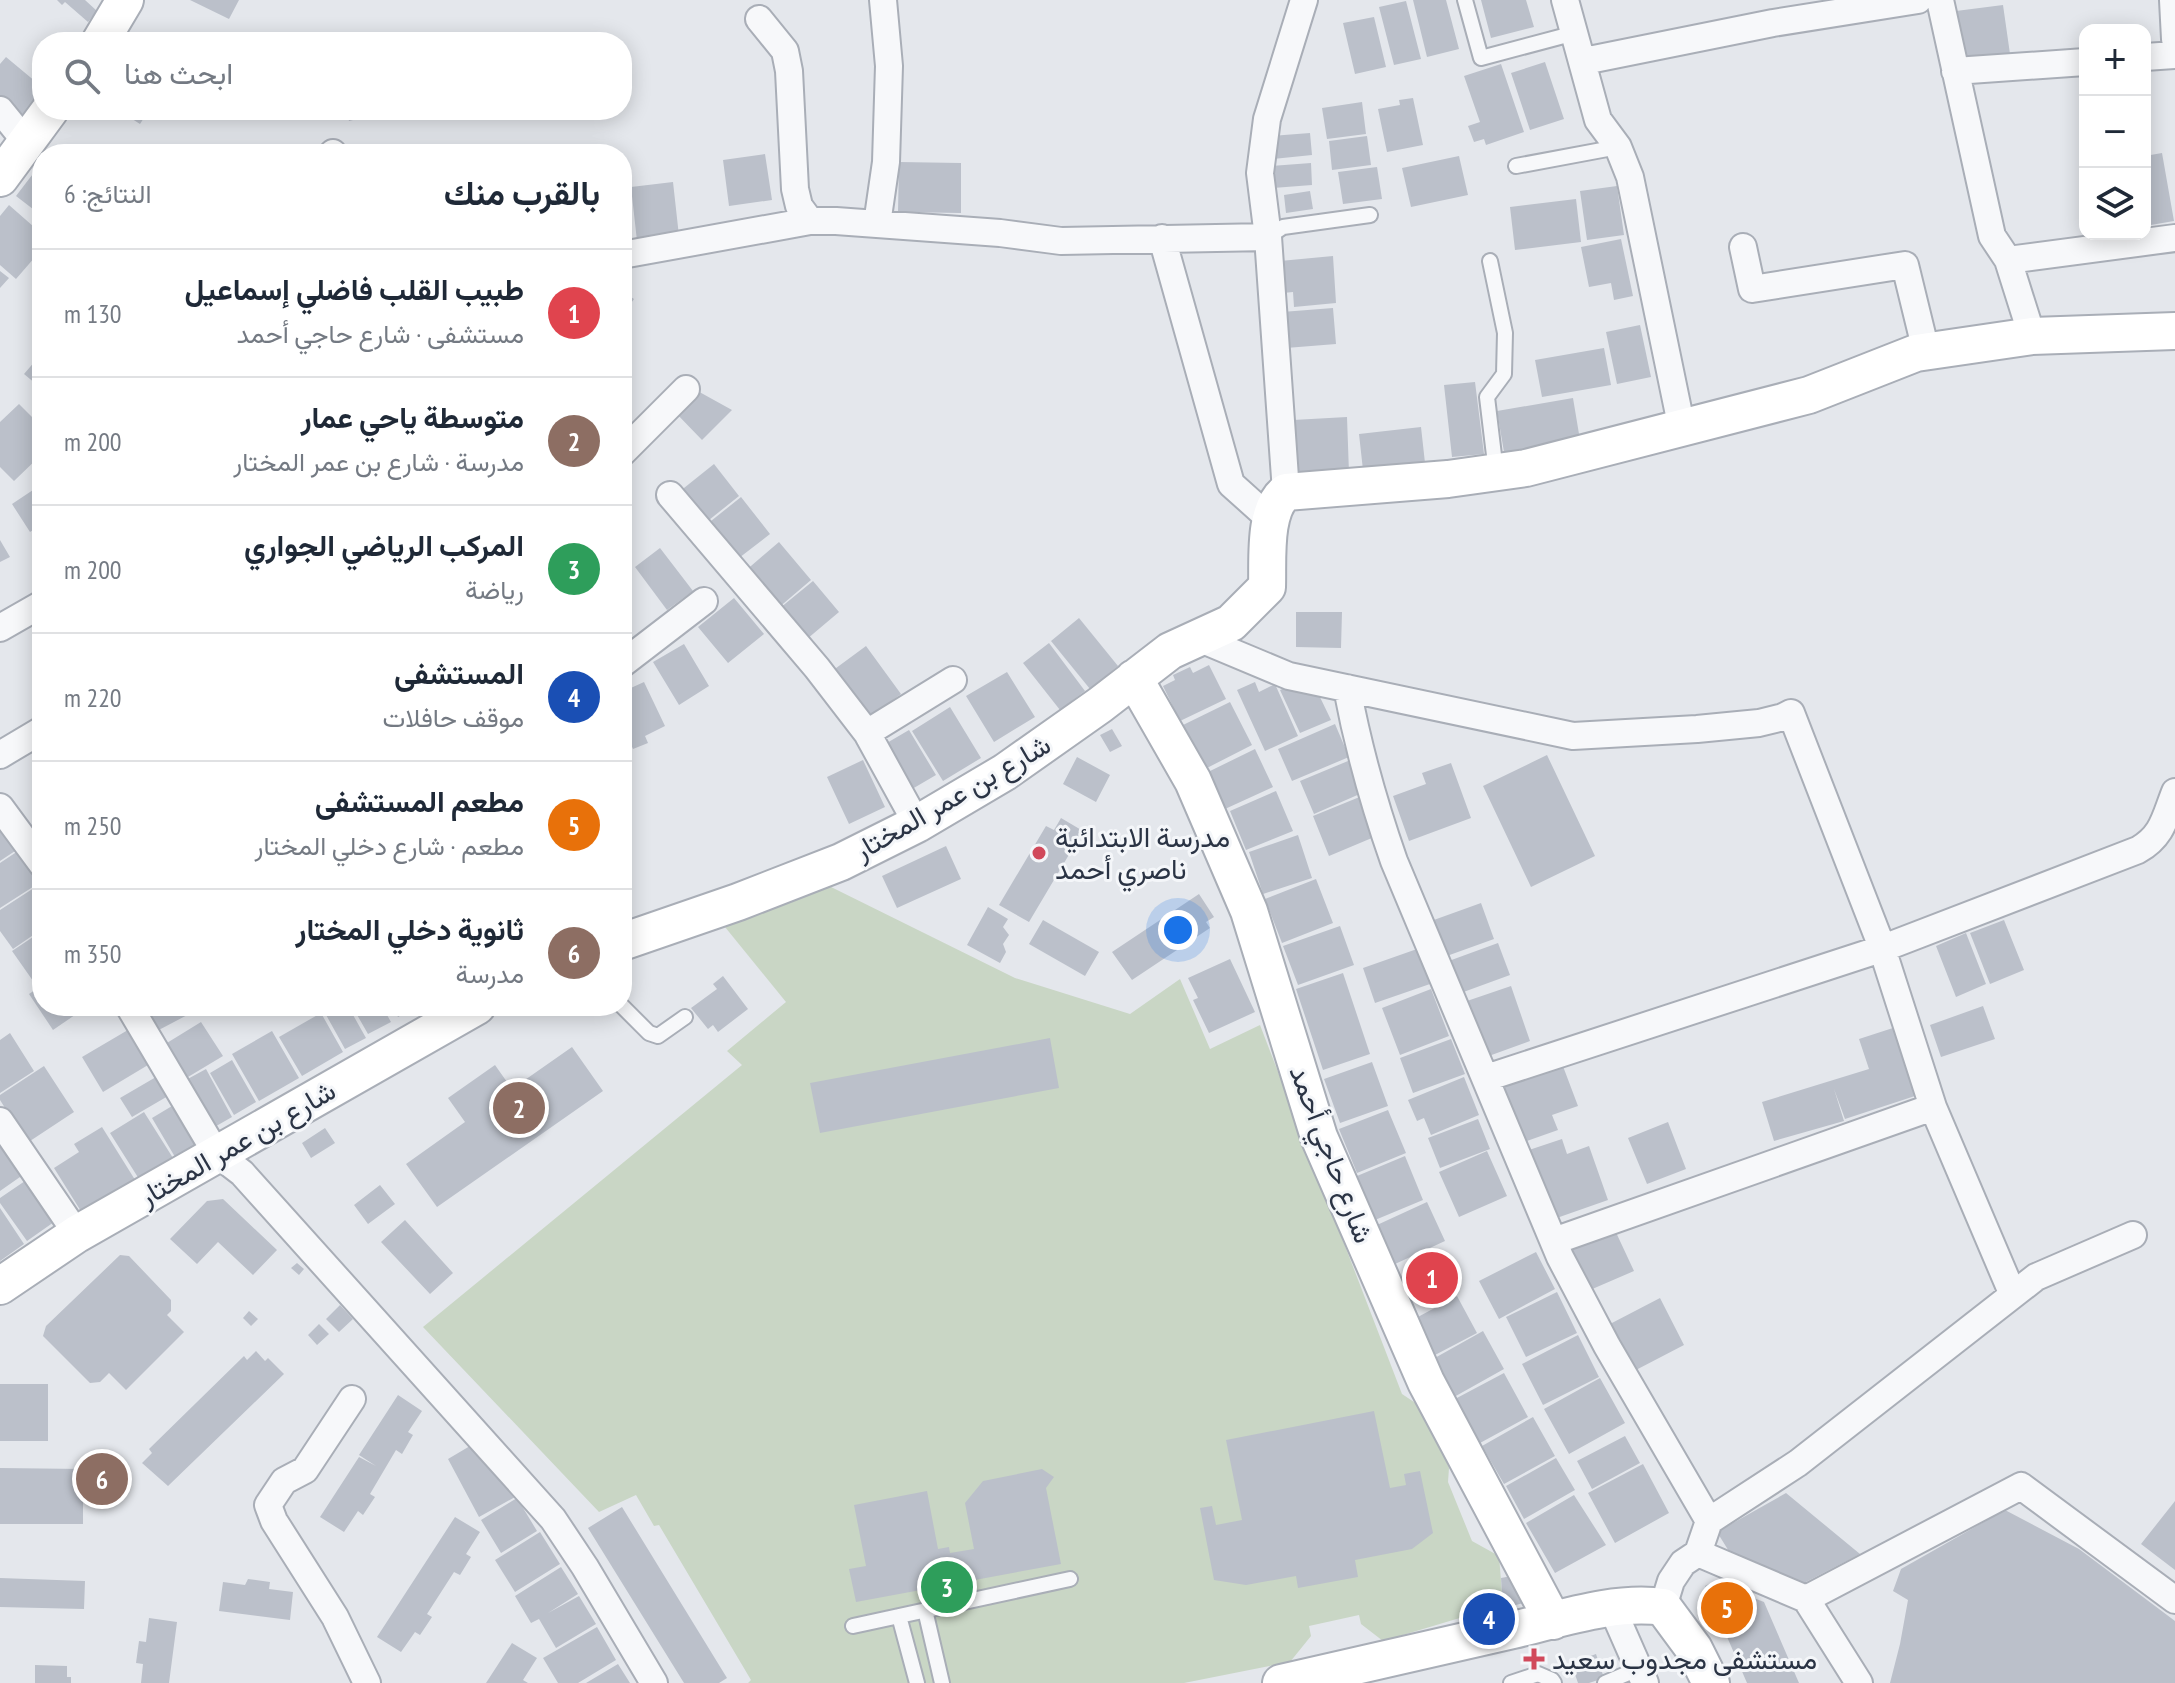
<!DOCTYPE html>
<html lang="ar">
<meta charset="utf-8">
<style>
:root{--surface:#fff;--page:#f6f6f7;--text:#1f2937;--muted:#747a83;--line:#e0e1e3;--accent:#7c3aed}
body{margin:0;font-family:"PT Sans Narrow",Vazirmatn,sans-serif;background:var(--page);color:var(--text);direction:rtl}
.controls{position:absolute;right:24px;top:24px;display:grid;overflow:hidden;border-radius:16px;box-shadow:0 4px 20px #0003}
.controls button{width:72px;height:72px;display:grid;place-items:center;padding:0;border:0;border-bottom:2px solid var(--line);background:var(--surface);color:var(--text);font:40px sans-serif}
.you{position:absolute;left:1178px;top:930px;width:28px;height:28px;margin:-20px;border:6px solid #fff;border-radius:50%;background:#1a73e8;box-shadow:0 0 0 12px #1a73e833}
.badge{display:grid;place-items:center;width:52px;height:52px;border-radius:50%;background:var(--accent);color:#fff;font-size:26px;font-weight:700}
.pin{position:absolute;translate:-50% -50%;border:4px solid #fff;box-shadow:0 2px 8px #0006}
.list{margin:0;padding:0;list-style:none}
h2{display:flex;justify-content:space-between;align-items:center;height:104px;margin:0;padding:0 32px;font-size:34px}
h2 small{font-size:26px;font-weight:400;color:var(--muted)}
.list li{display:grid;grid-template-columns:52px 1fr auto;gap:24px;align-items:center;box-sizing:border-box;height:128px;padding:0 32px;border-top:2px solid var(--line)}
.list b{display:block;font-size:30px;white-space:nowrap}
.list p{margin:0;font-size:26px;white-space:nowrap;color:var(--muted)}
.list em{font-size:26px;font-style:normal;color:var(--muted)}
.icon{flex:none;width:44px;height:44px;fill:none;stroke:currentColor;stroke-width:2;stroke-linecap:round;stroke-linejoin:round}
.map{position:relative;flex:none;width:2175px;height:1683px;overflow:hidden;direction:ltr}
.search{position:absolute;background:var(--surface);box-shadow:0 4px 20px #0003;left:32px;top:32px;width:600px;height:88px;display:flex;align-items:center;gap:20px;box-sizing:border-box;padding:0 28px;border-radius:32px;color:var(--muted);font-size:30px}
.panel{position:absolute;background:var(--surface);box-shadow:0 4px 20px #0003;left:32px;top:144px;width:600px;height:872px;border-radius:32px;direction:rtl}
.map>svg:first-child{display:block}
.green{fill:#c9d6c5}
.building{fill:#bbc0ca}
.lines{fill:none;stroke-linecap:round;stroke-linejoin:round}
.lane-casing{stroke:#a9aeb7;stroke-width:18}
.street-casing{stroke:#a9aeb7;stroke-width:30}
.secondary-casing{stroke:#a9aeb7;stroke-width:40}
.lane{stroke:#f7f8fa;stroke-width:14}
.street{stroke:#f7f8fa;stroke-width:26}
.secondary{stroke:#fff;stroke-width:36}
.poi-dot{fill:#d1495b;stroke:#f4f6f9;stroke-width:3}
.labels{text-anchor:middle;stroke-width:6;stroke-linejoin:round;paint-order:stroke}
.street-label{font-size:28px;fill:#2b3445;stroke:#f4f6f9}
.poi-label{font-size:28px;fill:#2b3445;stroke:#f4f6f9;text-anchor:start}
</style>
<div class="map">
<svg width="2175" height="1683" viewBox="0 0 2175 1683">
<rect width="100%" height="100%" fill="#e4e7ec"/>
<!-- green -->
<path class="green" d="M827,885L1015,978L1130,1014L1180,979L1210,1049L1260,1025L1402,1394L1420,1406L1449,1468L1448,1482L1472,1541L1499,1556L1503,1605L1383,1641L1361,1624L1359,1615L1309,1626L1311,1636L1290,1662L1184,1683H748L751,1680L659,1525L654,1526L636,1495L599,1512L423,1327L742,1065L727,1051L786,1002L725,927Z"/>
<!-- building -->
<path class="building" d="M57,0H85L97,11L88,22L65,2L62,5Z
M190,0H239L229,19Z
M1413,0H1446L1459,49L1427,57Z
M1481,0H1526L1534,27L1491,38Z
M1406,1L1421,59L1394,65L1379,7Z
M2003,5L2010,54L1963,60L1956,11Z
M1374,17L1386,67L1355,74L1343,23Z
M6,57L42,87V89L32,102L36,105L23,120L0,101V64Z
M1545,62L1564,119L1530,130L1511,73Z
M1501,64L1524,132L1486,145L1484,139L1474,142L1468,126L1480,122L1464,76Z
M1413,98L1423,145L1387,152L1378,109L1400,105L1399,100Z
M1362,102L1366,134L1327,139L1322,108Z
M118,110H149L140,124Z
M346,110H389V111L349,121Z
M1310,133L1312,155L1273,159L1271,136Z
M1367,136L1371,165L1332,170L1329,141Z
M2162,153L2174,221L2145,226V156Z
M765,154L772,200L729,206L723,160Z
M1459,156L1468,195L1411,207L1402,168Z
M42,162V216L16,196Z
M899,162L961,163V213L898,212Z
M1311,163L1312,185L1273,188L1271,166Z
M1377,167L1382,199L1343,204L1338,172Z
M673,182L679,236L637,241L631,187Z
M1617,186L1624,235L1587,240L1580,191Z
M1310,191L1313,209L1286,213L1284,195Z
M1576,199L1581,242L1515,250L1510,207Z
M9,205L42,234V249L16,279L0,265V216Z
M1621,239L1633,296L1614,300L1611,283L1589,287L1581,247Z
M1333,256L1336,303L1294,307L1293,292L1283,293L1280,261Z
M0,271L9,278L0,288Z
M622,291L634,299L622,316Z
M1333,308L1336,344L1286,348L1282,312Z
M1640,325L1651,377L1617,384L1606,332Z
M1604,348L1611,385L1542,397L1535,360Z
M42,353V389L24,374Z
M1475,382L1484,454L1452,457L1444,385Z
M694,389L732,410L702,440L673,410Z
M1573,398L1580,440L1504,452L1497,411Z
M19,404L42,427V454L14,481L0,467V422Z
M1347,417L1349,473L1295,476L1293,420Z
M1421,427L1425,463L1363,470L1359,434Z
M714,464L739,496L704,524L679,492Z
M42,484V524L30,532L12,504Z
M741,497L770,534L735,561L706,525Z
M0,540L10,557L0,562Z
M779,542L811,580L777,609L744,572Z
M660,548L693,591L667,610L635,567Z
M813,581L839,612L807,639L780,608Z
M734,598L764,634L728,663L698,627Z
M1296,612H1342L1341,648L1296,647Z
M1079,618L1118,666L1090,689L1051,641Z
M1049,643L1085,691L1060,710L1023,663Z
M684,644L709,686L679,705L653,662Z
M866,646L901,694L863,722L828,674Z
M1209,665L1226,699L1180,721L1163,686L1175,680L1173,675L1190,667L1193,673Z
M1007,672L1035,717L994,742L966,696Z
M644,682L665,726L645,736L648,743L633,749L622,725V692Z
M1255,682L1259,692L1275,684L1298,736L1265,751L1237,690Z
M1291,685L1318,693L1331,720L1300,733L1280,690Z
M1230,702L1252,745L1205,769L1183,725Z
M950,707L981,758L943,781L912,731Z
M1335,724L1349,757L1292,781L1278,749Z
M1112,729L1122,746L1110,752L1100,735Z
M909,730L936,775L907,792L880,747Z
M1255,749L1273,787L1225,809L1208,772Z
M1547,755L1595,856L1531,887L1483,786Z
M1077,757L1110,775L1096,802L1063,784Z
M863,760L885,807L849,824L827,777Z
M1348,761L1362,793L1314,814L1300,781Z
M1451,763L1471,818L1409,841L1393,796L1426,784L1422,773Z
M1276,791L1293,831L1246,850L1230,811Z
M1362,796L1379,835L1329,856L1313,816Z
M1061,818L1083,831L1029,922L999,905L1046,826L1054,830Z
M0,821L18,849L0,861Z
M1298,835L1312,878L1263,894L1249,852Z
M946,846L961,879L897,908L882,876Z
M18,851L39,883L0,908V863Z
M1316,879L1333,923L1282,943L1265,899Z
M37,886L42,893V929L13,949L0,931V910Z
M1199,894L1214,917L1206,922L1210,928L1132,980L1112,952Z
M1481,903L1494,939L1444,957L1431,921Z
M988,907L1008,919L1003,927L1009,935L1003,944L1006,952L1000,963L967,945Z
M1043,920L1099,952L1085,976L1029,944Z
M2004,920L2024,970L1990,984L1970,933Z
M1340,926L1354,965L1298,985L1283,946Z
M42,931V1006H88L53,1030L29,994L38,988L12,951Z
M1966,933L1986,984L1956,997L1936,946Z
M1498,943L1510,975L1458,994L1446,962Z
M1417,949L1430,984L1375,1003L1363,968Z
M1230,959L1255,1012L1209,1033L1193,1000L1198,998L1188,978Z
M1343,973L1370,1054L1323,1070L1296,989Z
M723,976L748,1009L718,1032L713,1025L708,1029L691,1008L717,989L713,984Z
M1511,986L1530,1041L1486,1057L1467,1001Z
M1431,989L1449,1036L1400,1055L1382,1008Z
M141,1006H189L193,1012L155,1032Z
M336,1006H348L366,1038L345,1049L325,1013Z
M352,1006H382L391,1022L368,1034Z
M392,1006H418L398,1017Z
M1983,1006L1995,1039L1941,1057L1930,1025Z
M321,1013L343,1052L302,1076L279,1037Z
M201,1022L223,1056L183,1080L162,1046Z
M133,1027L153,1062L103,1092L82,1057Z
M1896,1027L1918,1095L1845,1119L1834,1089L1844,1121L1774,1141L1762,1102L1869,1069L1859,1039Z
M272,1031L299,1078L259,1101L232,1054Z
M10,1033L34,1071L0,1093V1040Z
M1050,1038L1059,1088L820,1133L810,1083Z
M1451,1039L1465,1074L1413,1093L1400,1058Z
M572,1047L603,1091L437,1207L406,1164L465,1122L448,1098L495,1065L512,1089Z
M232,1060L256,1102L234,1115L210,1073Z
M1561,1061L1578,1106L1552,1115L1558,1130L1524,1142L1502,1082Z
M1372,1062L1388,1106L1340,1123L1324,1079Z
M44,1066L74,1112L27,1143L0,1100V1095Z
M206,1069L232,1117L211,1129L184,1081Z
M156,1077L168,1096L132,1117L120,1098Z
M1464,1077L1479,1115L1431,1135L1424,1118L1417,1121L1408,1100Z
M172,1106L196,1144L175,1157L152,1118Z
M1388,1110L1406,1153L1357,1173L1339,1129Z
M144,1112L173,1158L139,1179L110,1133Z
M1478,1119L1490,1149L1440,1168L1428,1138Z
M1668,1122L1686,1169L1647,1184L1628,1138Z
M102,1127L137,1183L84,1216L54,1168L79,1152L74,1144Z
M325,1128L335,1143L311,1158L302,1143Z
M0,1134L30,1170L0,1191Z
M1562,1139L1567,1154L1589,1146L1608,1200L1551,1220L1526,1151Z
M1487,1151L1507,1196L1459,1217L1439,1172Z
M1405,1156L1423,1200L1375,1220L1357,1176Z
M25,1181L54,1222L27,1241L0,1203V1198Z
M380,1185L395,1204L368,1224L354,1205Z
M223,1199L277,1250L253,1275L218,1242L197,1264L170,1239L207,1201Z
M1427,1202L1445,1241L1395,1264L1377,1225Z
M0,1208L24,1244L0,1261Z
M405,1220L453,1273L430,1294L381,1242Z
M1613,1226L1634,1271L1590,1290L1569,1246Z
M1536,1252L1555,1289L1499,1319L1479,1281Z
M120,1255L129,1256L171,1300V1311L167,1315L184,1332L126,1390L109,1373L100,1382L90,1383L43,1336L46,1326Z
M297,1263L304,1269L299,1275L291,1268Z
M1557,1292L1577,1333L1526,1357L1506,1317Z
M1457,1296L1477,1333L1435,1355L1416,1318Z
M1660,1298L1684,1345L1634,1371L1610,1324Z
M340,1305L353,1319L339,1332L326,1319Z
M249,1311L258,1319L251,1326L243,1318Z
M319,1324L329,1334L317,1345L308,1335Z
M1483,1331L1504,1369L1454,1397L1433,1359Z
M1578,1335L1599,1377L1543,1405L1522,1364Z
M256,1351L265,1361L268,1358L284,1374L168,1486L142,1463L152,1453L149,1449L244,1356L247,1360Z
M1504,1373L1528,1417L1480,1443L1455,1399Z
M1600,1378L1625,1423L1569,1454L1544,1409Z
M0,1384H48V1441H0Z
M398,1395L422,1411L408,1432L413,1435L402,1454L396,1450L370,1494L375,1497L363,1515L358,1511L344,1532L320,1517L359,1457L376,1466L359,1455Z
M1374,1411L1390,1488L1406,1485L1404,1474L1420,1471L1433,1533L1412,1549L1355,1560L1358,1577L1298,1588L1296,1576L1246,1585L1214,1580L1200,1508L1212,1506L1216,1525L1242,1520L1226,1440Z
M1533,1417L1555,1456L1504,1484L1482,1446Z
M1625,1436L1640,1463L1592,1489L1577,1461Z
M470,1446L507,1485L515,1497L479,1517L448,1459Z
M1556,1458L1575,1490L1524,1519L1506,1486Z
M1643,1464L1669,1513L1615,1543L1588,1493Z
M0,1468L83,1469V1524H0Z
M1042,1469L1054,1477L1046,1488L1061,1564L856,1602L849,1569L866,1566L854,1505L927,1491L938,1549L949,1547L950,1553L974,1549L965,1503L983,1481Z
M1786,1493L1860,1554L1802,1584L1730,1553L1717,1532Z
M1574,1495L1606,1545L1555,1573L1526,1523Z
M517,1498L537,1531L501,1553L481,1520Z
M2175,1501V1570L2141,1544Z
M622,1507L727,1678L719,1683H684L588,1528Z
M2005,1510L2079,1549L2175,1621V1683H1890L1900,1644L1908,1600L1893,1591L1901,1569Z
M455,1517L480,1532L466,1554L471,1557L460,1575L454,1572L427,1614L432,1617L420,1635L415,1632L401,1652L377,1637Z
M540,1532L560,1564L515,1592L495,1560Z
M561,1567L578,1594L548,1613L579,1596L596,1624L556,1648L539,1619L531,1623L515,1596Z
M1517,1575L1524,1603L1503,1608L1501,1578Z
M0,1578L85,1581L84,1609L0,1607Z
M248,1579L270,1582L269,1589L293,1592L290,1620L219,1611L223,1582L245,1585Z
M1713,1582L1764,1602L1799,1683H1747L1705,1586Z
M149,1618L177,1622L169,1683H141L143,1664L136,1663L139,1641L146,1642Z
M597,1627L616,1660L578,1683H558L543,1658Z
M512,1643L537,1658L523,1680L528,1683H486Z
M1596,1654L1604,1678L1589,1683H1578L1571,1663Z
M618,1664L630,1683H586Z
M35,1665L67,1666V1677H71V1683H35Z"/>
<g class="lines">
<!-- lane casing -->
<g class="lane-casing">
<path id="lane" d="M1465,0L1481,58L1575,33
M1516,166L1618,147
M1268,237L1283,227L1370,215
M1490,261L1505,333L1504,374L1487,397L1496,472
M622,1006L649,1033L658,1036L685,1017
M925,1610L942,1683
M899,1616L917,1683
M853,1626L1070,1579
M1511,1683L1538,1674L1552,1680L1554,1683
M1605,1683L1638,1669"/>
</g>
<!-- street casing -->
<g class="street-casing">
<path id="street" d="M1565,0L1598,120L1618,147L1630,177L1682,429
M1940,0L1992,236L2008,260L2032,336
M2173,0L2175,39
M759,19L785,51L789,71L795,189L799,206L810,221
M2145,57L2175,55
M1584,61L1773,23L1918,0
M1955,71L2085,62
M0,110L26,142
M332,154L333,153
M877,224L886,162L889,66L883,0
M1162,238L1231,484L1270,519
M1743,247L1752,289L1905,265L1926,351
M622,255L810,221H836L1000,233L1061,241L1268,237
M2008,260L2175,238
M622,453L686,389
M1286,492L1268,237L1260,173L1267,119L1304,0
M670,495L817,668L867,733L917,824
M0,628L42,604
M1198,638L1289,676L1573,736L1697,729L1759,723L1783,717L1791,713L1880,942L1933,1107L2013,1295
M622,664L704,601
M1347,688C1358,747 1374,804 1394,861L1560,1257L1607,1346L1709,1521
M867,733L953,680
M0,755L42,730
M0,807L42,864
M129,1006L216,1153L242,1173L553,1519L585,1567L654,1683
M1486,1078L1881,949L2138,850C2163,836 2165,817 2175,792
M0,1121L77,1234
M1554,1241L1933,1107
M352,1399L305,1470L284,1481L268,1505L274,1521L335,1617L367,1683
M1698,1553L1806,1599L2021,1486L2175,1600
M1806,1599L1859,1683
M1663,1607L1671,1581L1683,1563L1698,1553L1709,1521L1798,1463L2036,1277L2133,1235
M1612,1608L1645,1683"/>
</g>
<!-- secondary casing -->
<g class="secondary-casing">
<path id="secondary" d="M100,42L125,0
M0,178L50,110
M1134,678L1193,781L1249,911L1319,1137L1426,1382L1553,1621
M622,942L738,902L841,862L917,824L1005,772L1100,705L1170,651L1231,623L1267,587C1268,560 1263,510 1286,492L1448,479L1526,468L1809,395L1916,353L2032,336L2175,331
M0,1286L77,1234L477,1006
M1281,1683C1358,1665 1436,1648 1513,1630C1560,1619 1615,1600 1663,1607L1694,1649L1711,1683"/>
</g>
<!-- lane -->
<use href="#lane" class="lane"/>
<!-- street -->
<use href="#street" class="street"/>
<!-- secondary -->
<use href="#secondary" class="secondary"/>
</g>
<!-- markers -->
<g class="poi-dot">
<circle cx="1039" cy="853" r="8"/>
<path d="M1530 1647h8v8h8v8h-8v8h-8v-8h-8v-8h8z"/>
</g>
<g class="labels">
<!-- street labels -->
<g class="street-label">
<text transform="translate(952 797) rotate(-30)" y="10">شارع بن عمر المختار</text>
<text transform="translate(237 1143) rotate(-30)" y="10">شارع بن عمر المختار</text>
<text transform="translate(1332 1154) rotate(69)" y="10">شارع حاجي أحمد</text>
</g>
<!-- poi labels -->
<g class="poi-label">
<text x="1055" y="847">مدرسة الابتدائية<tspan x="1055" dy="32">ناصري أحمد</tspan></text>
<text x="1552" y="1669">مستشفى مجدوب سعيد</text>
</g>
</g>
</svg>
<div class="controls">
<button>+</button>
<button>−</button>
<button><svg class="icon" aria-label="layers" viewBox="0 0 24 24"><path d="M12 4l9 5-9 5-9-5zM3 14l9 5 9-5"/></svg></button>
</div>
<div class="you"></div>
<div class="pin badge" style="left:1432px;top:1278px;background:#e0444e">1</div>
<div class="pin badge" style="left:519px;top:1108px;background:#8d6e63">2</div>
<div class="pin badge" style="left:947px;top:1587px;background:#2e9e5b">3</div>
<div class="pin badge" style="left:1489px;top:1619px;background:#1a4fb4">4</div>
<div class="pin badge" style="left:1727px;top:1608px;background:#e8710a">5</div>
<div class="pin badge" style="left:102px;top:1479px;background:#8d6e63">6</div>
<div class="search"><svg class="icon" aria-label="search" viewBox="0 0 24 24"><circle cx="10" cy="10" r="6"/><path d="M15 15l6 6"/></svg>ابحث هنا</div>
<section class="panel">
<h2>بالقرب منك<small>النتائج: 6</small></h2>
<ul class="list">
<li><span class="badge" style="background:#e0444e">1</span><div><b>طبيب القلب فاضلي إسماعيل</b><p>مستشفى · شارع حاجي أحمد</p></div><em>130 m</em></li>
<li><span class="badge" style="background:#8d6e63">2</span><div><b>متوسطة ياحي عمار</b><p>مدرسة · شارع بن عمر المختار</p></div><em>200 m</em></li>
<li><span class="badge" style="background:#2e9e5b">3</span><div><b>المركب الرياضي الجواري</b><p>رياضة</p></div><em>200 m</em></li>
<li><span class="badge" style="background:#1a4fb4">4</span><div><b>المستشفى</b><p>موقف حافلات</p></div><em>220 m</em></li>
<li><span class="badge" style="background:#e8710a">5</span><div><b>مطعم المستشفى</b><p>مطعم · شارع دخلي المختار</p></div><em>250 m</em></li>
<li><span class="badge" style="background:#8d6e63">6</span><div><b>ثانوية دخلي المختار</b><p>مدرسة</p></div><em>350 m</em></li>
</ul>
</section>
</div>
